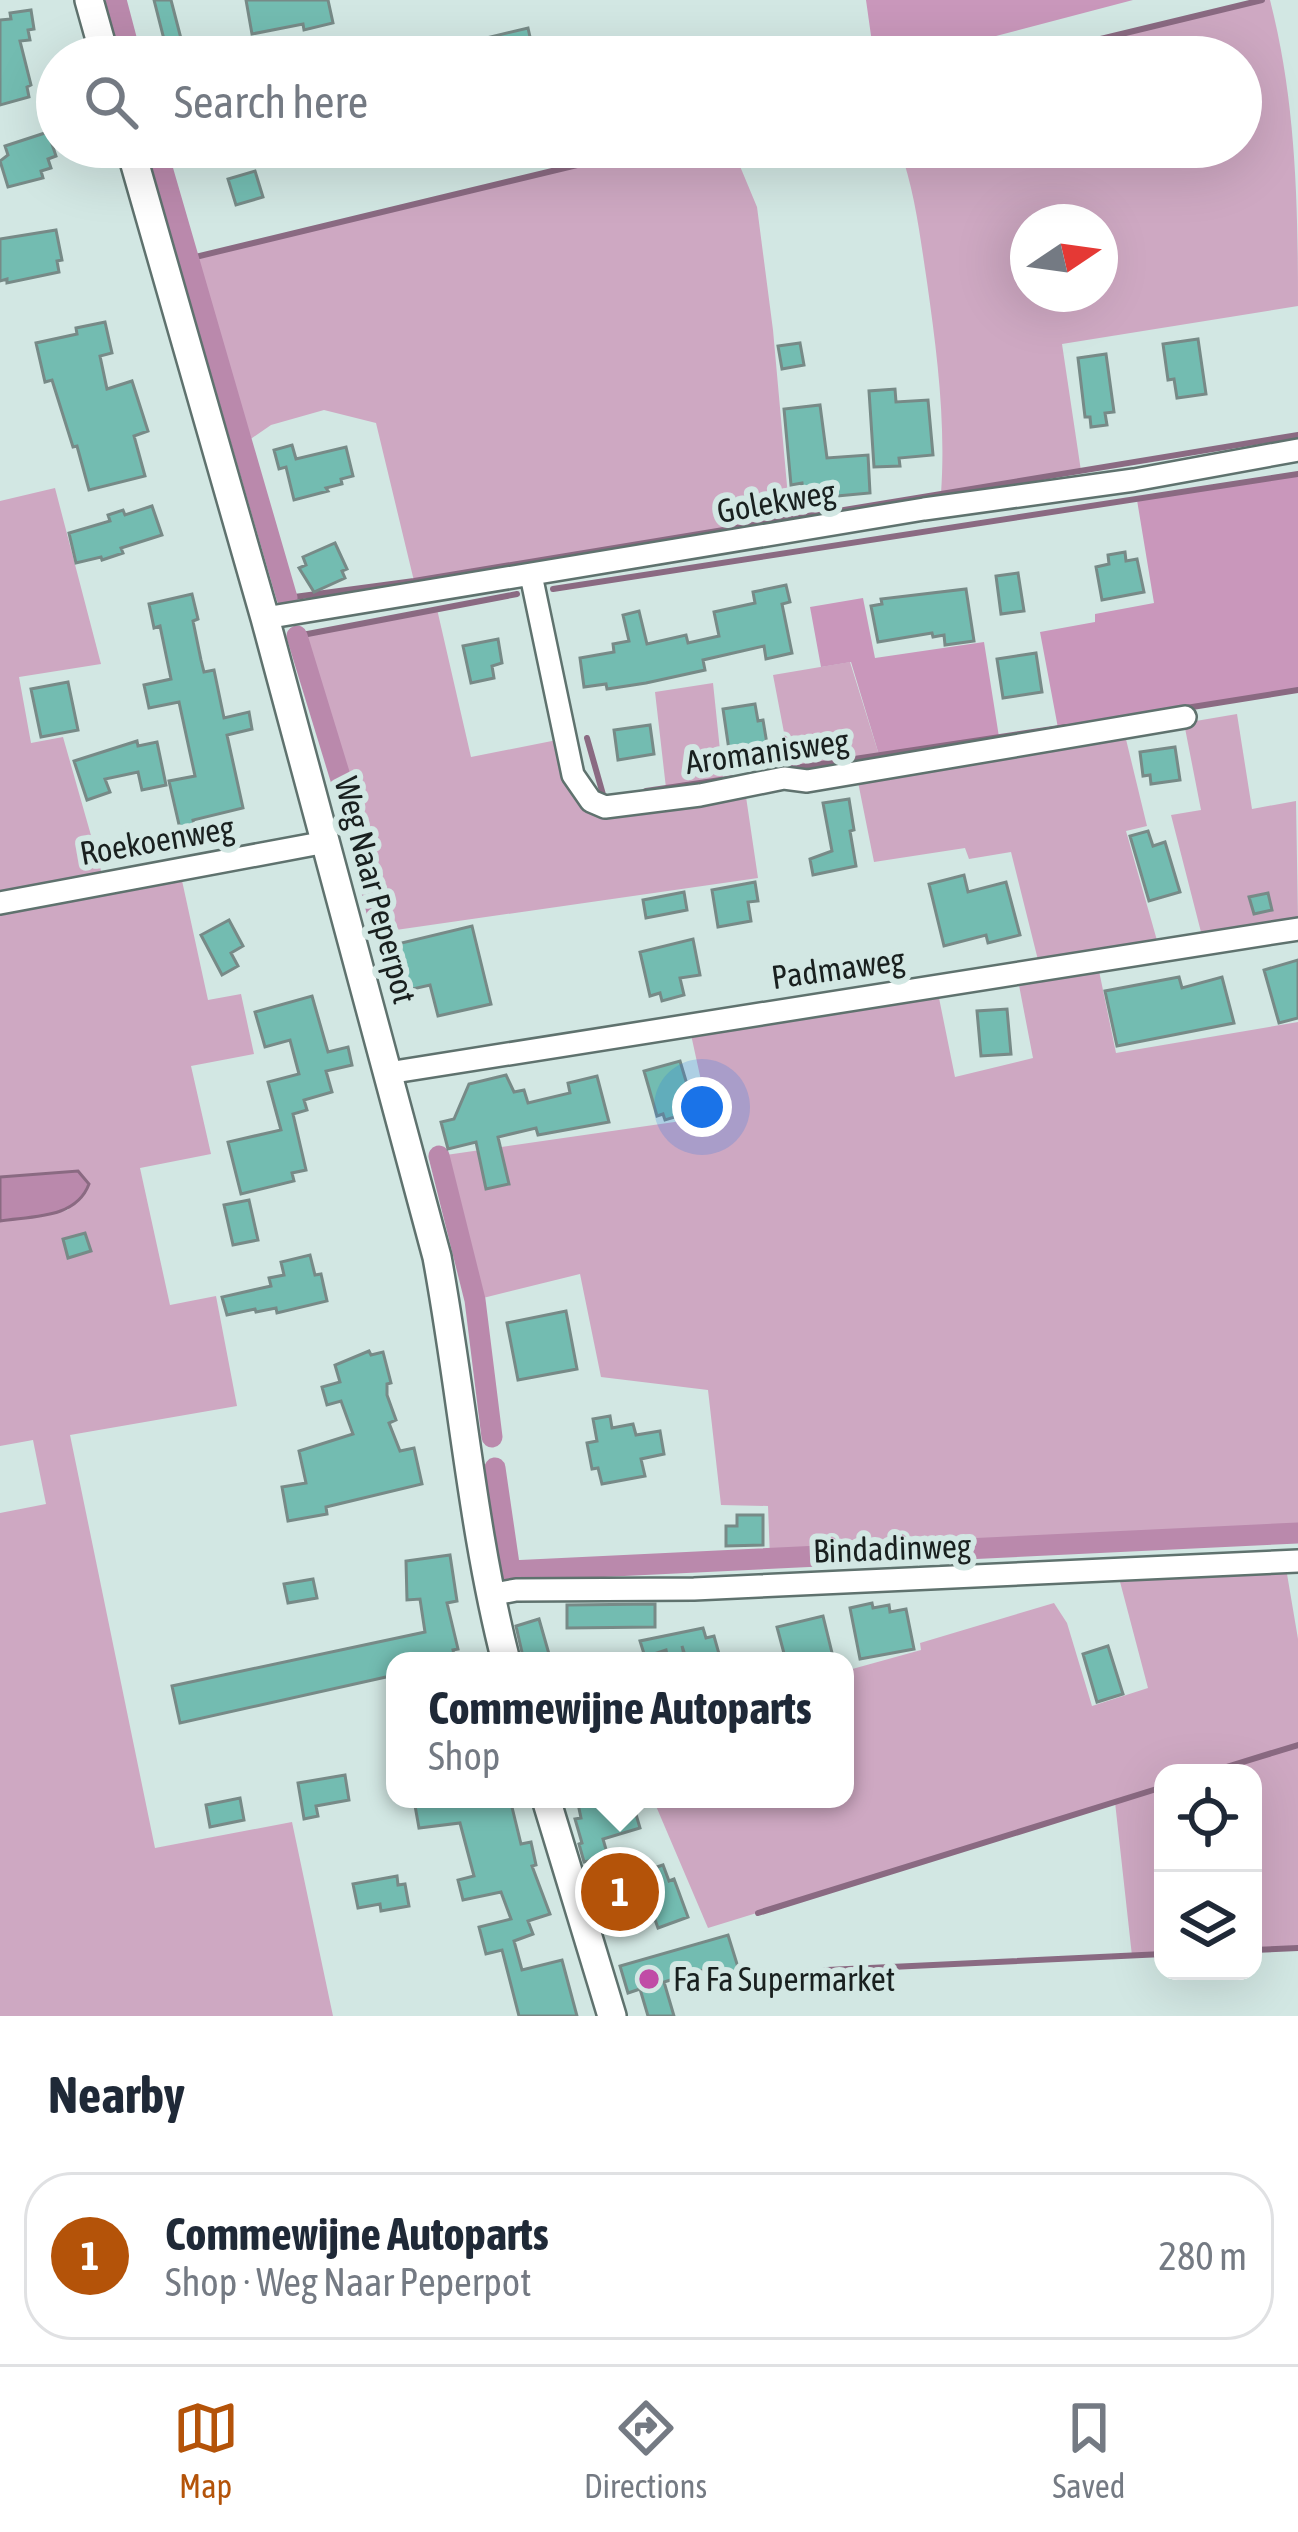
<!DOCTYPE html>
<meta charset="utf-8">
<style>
:root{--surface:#fff;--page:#f6f6f7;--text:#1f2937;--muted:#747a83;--line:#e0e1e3;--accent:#b45309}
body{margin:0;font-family:"Asap Condensed",sans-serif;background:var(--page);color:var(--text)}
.controls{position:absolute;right:36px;bottom:36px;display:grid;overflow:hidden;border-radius:24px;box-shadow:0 12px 48px #0002}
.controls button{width:108px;height:108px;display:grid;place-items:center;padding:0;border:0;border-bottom:3px solid var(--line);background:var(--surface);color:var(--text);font:60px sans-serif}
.compass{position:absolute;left:1010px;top:204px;width:108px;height:108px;border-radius:50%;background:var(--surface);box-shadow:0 12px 48px #0002;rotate:77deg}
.you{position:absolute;left:702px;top:1107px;width:42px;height:42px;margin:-30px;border:9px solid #fff;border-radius:50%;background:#1a73e8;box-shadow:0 0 0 18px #1a73e833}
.badge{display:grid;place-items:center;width:78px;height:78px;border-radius:50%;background:var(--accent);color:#fff;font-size:39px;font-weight:700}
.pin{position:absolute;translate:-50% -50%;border:6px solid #fff;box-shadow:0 3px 12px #0006}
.popup{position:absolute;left:386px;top:1652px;width:468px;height:156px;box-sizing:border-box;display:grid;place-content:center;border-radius:24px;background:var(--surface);filter:drop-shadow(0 3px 9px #0005);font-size:39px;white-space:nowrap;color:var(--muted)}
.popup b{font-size:45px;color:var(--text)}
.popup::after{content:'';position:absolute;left:50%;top:100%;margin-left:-24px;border:24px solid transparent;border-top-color:var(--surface)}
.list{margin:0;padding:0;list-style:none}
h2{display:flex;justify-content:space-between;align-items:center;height:156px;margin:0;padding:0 48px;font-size:51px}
h2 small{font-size:39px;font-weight:400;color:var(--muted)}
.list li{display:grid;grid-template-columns:78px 1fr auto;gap:36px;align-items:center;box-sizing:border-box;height:168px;margin:0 24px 24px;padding:0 24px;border:3px solid var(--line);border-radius:48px}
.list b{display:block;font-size:45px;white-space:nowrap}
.list p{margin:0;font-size:39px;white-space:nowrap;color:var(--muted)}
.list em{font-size:39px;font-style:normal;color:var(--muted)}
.icon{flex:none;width:66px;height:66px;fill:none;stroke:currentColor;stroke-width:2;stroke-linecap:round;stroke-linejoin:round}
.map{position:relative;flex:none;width:1298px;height:2016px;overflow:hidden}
.search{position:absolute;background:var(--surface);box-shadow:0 12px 48px #0002;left:36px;right:36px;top:36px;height:132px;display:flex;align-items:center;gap:30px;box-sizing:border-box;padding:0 42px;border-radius:66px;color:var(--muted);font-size:45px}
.sheet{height:348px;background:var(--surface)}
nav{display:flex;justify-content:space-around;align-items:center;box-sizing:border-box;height:168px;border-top:3px solid var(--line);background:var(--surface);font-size:33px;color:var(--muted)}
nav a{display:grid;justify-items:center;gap:6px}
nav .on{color:var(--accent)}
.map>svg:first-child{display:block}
.green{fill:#cea8c2;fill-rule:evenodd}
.forest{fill:#c997bb}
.water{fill:#ba89ac;stroke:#8a6a82;stroke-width:3}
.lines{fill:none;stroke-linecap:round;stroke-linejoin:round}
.stream{stroke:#8a6a82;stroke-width:6}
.canal{stroke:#ba89ac;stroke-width:21}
.building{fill:#73bcb1;stroke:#778a87;stroke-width:3}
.minor-casing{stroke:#5f726e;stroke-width:26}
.tertiary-casing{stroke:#5f726e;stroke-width:32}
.minor{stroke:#fff;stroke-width:21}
.tertiary{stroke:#fff;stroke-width:27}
.poi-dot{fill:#c04ca6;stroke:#d2e7e3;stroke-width:4.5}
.labels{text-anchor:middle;stroke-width:12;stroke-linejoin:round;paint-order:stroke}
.street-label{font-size:33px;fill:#19201f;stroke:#d2e7e3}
.poi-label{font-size:33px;fill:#19201f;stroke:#d2e7e3;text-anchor:start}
</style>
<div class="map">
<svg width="1298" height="2016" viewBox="0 0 1298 2016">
<rect width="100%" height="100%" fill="#d2e7e3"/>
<!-- green -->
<path class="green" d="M1262,0H1270C1296,101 1298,203 1298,306L1062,344L1081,471L941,494C946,422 937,353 927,282C920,236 915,191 899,147H1241V57H1026ZM1028,222H1100V294H1028Z
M652,147H732L757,207L773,330L790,519L414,581L376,423L324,410L271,425L242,445L187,259Z
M55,488L101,664L19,677L31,743L63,737L102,874L0,893V501Z
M437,609L471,757L557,740L590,806L745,790L758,878L382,932L358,835L297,636Z
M850,662L879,755L791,769L773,675Z
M713,683L723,779L666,788L655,692Z
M1237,714L1252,809L1296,801L1298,921L1202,936L1171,815L1201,810L1184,723Z
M1124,731L1147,826L1126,831L1158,944L1039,964L1011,852L969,859L965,848L874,862L857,777Z
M181,876L208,1000L241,994L254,1054L191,1066L211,1154L140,1168L170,1305L216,1296L237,1406L70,1435L155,1848L292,1822L333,2016H0V1513L46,1504L33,1440L0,1446V1221L68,1210L77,1171L0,1177V911Z
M1098,966L1116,1053L1298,1022V1533L770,1558L768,1506L721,1505L708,1390L601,1377L580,1274L475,1300L439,1156L709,1117L690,1030L938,993L955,1077L1033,1058L1018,980Z
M1286,1568L1298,1639V1948L1253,1950V1773H1163V1954L1132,1956L1115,1802L708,1928L653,1799H845V1671L921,1650L920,1643L1054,1603L1067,1623L1092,1706L1148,1688L1119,1578Z"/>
<!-- forest -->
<path class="forest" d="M866,0H1133L916,57H874Z
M1298,474V690L1058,728L1040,632L1095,622V614L1154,603L1137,500Z
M863,598L875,658L984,642L999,737L879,755L851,662L821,667L810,607Z"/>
<!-- water -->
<path class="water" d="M78,1171L89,1184C76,1219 32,1216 0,1221V1177Z"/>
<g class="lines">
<!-- stream -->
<path class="stream" d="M1026,57L1262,0
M187,259L652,147
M553,589L1298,474
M287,598L414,581L1298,435
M297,636L517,594
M1186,708L1298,690
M587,738L604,798
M788,769L1066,727
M646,791L734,778
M1207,1773L1298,1745
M758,1913L1163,1787
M1253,1950L1298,1948
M779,1984L827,1970L1163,1954"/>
<!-- canal -->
<path class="canal" d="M116,0L131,57
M156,147L287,598
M297,636L358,835L382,932
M439,1156L475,1300L492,1437
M495,1468L510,1571L1298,1533"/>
</g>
<!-- building -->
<path class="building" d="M154,0H171L184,50L168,55Z
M246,0H328L333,23L304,30L303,24L252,34Z
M31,10L34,29L28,30L30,40L20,41L31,85L27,87L29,97L0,105V20L11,19L10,13Z
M528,28L532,46L494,55L490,37Z
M48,132L56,156L48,159L51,168L41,171L43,178L8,187L0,161L8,155L5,146Z
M255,171L263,197L236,205L228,179Z
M56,230L62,260L57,261L59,272L7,283V279L0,281V239Z
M105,322L112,353L100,356L107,389L132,381L148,431L134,436L145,476L89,490L77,446L73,447L52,380L45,382L36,343L77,334L76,328Z
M1198,339L1206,394L1177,398L1174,379L1168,380L1163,344Z
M800,343L804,365L782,369L778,346Z
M1106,354L1114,412L1105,413L1107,425L1091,427L1090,417H1085L1078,358Z
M895,389L896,402L928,400L933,455L899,458L900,466L874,467L869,391Z
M820,405L827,458L868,455L870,493L804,499L802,483L791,485L784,409Z
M292,445L296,459L346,447L353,476L341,479L342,484L326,488L328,491L294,500L286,467L279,469L274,450Z
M152,506L162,535L121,548L123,553L102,560L101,557L76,563L69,533L110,521L108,515L123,510L125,515Z
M335,543L347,569L342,571L345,578L314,592L299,568L306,565L303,557Z
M1125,552L1126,561L1137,559L1144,592L1102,600L1096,567L1109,564L1108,555Z
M1018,573L1024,611L1001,614L996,576Z
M786,585L790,602L782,604L792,653L766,659L764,646L703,660L705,670L646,683L607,689L606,684L584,687L580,658L614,652L613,644L629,641L623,615L639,611L647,644L686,635L688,643L719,636L714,612L755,603L753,592Z
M966,589L974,641L945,645L944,635L933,637L932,633L878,642L871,606L882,604L881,599Z
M192,594L198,619L193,621L201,660L204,672L214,670L224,718L249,712L252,729L227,735L243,808L193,820L197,839L183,842L169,781L195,776L179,702L149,708L144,685L171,679L160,626L154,628L149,604Z
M498,639L502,663L492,666L494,678L471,683L463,646Z
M1036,653L1042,692L1003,698L997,659Z
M68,682L78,730L41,737L31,689Z
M755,704L758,721L763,720L767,744L729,750L723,709Z
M650,725L654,754L618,760L614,730Z
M137,741L138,746L157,742L166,785L142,790L138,772L105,779L110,792L87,800L74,761Z
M1175,747L1180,780L1151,784L1150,775L1143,776L1140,752Z
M849,799L854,830L850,831L856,866L813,875L810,859L832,851L823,803Z
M1148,831L1153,846L1165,842L1180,892L1149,901L1130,836Z
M964,875L968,892L1006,882L1020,935L988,943L986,935L944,946L929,884Z
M755,882L758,901L748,902L751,921L718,927L712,890Z
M684,892L687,910L646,918L643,900Z
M1268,893L1272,910L1254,914L1249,897Z
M229,920L243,946L231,953L238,966L222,975L201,935Z
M472,926L491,1004L438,1016L430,985L404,991L393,945Z
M693,939L700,975L680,978L684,995L662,1001L660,993L650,996L640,952Z
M1298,960V1018L1279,1023L1264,970Z
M1179,977L1182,988L1222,977L1234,1023L1117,1046L1105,991Z
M312,996L328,1052L348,1047L352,1065L326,1071L332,1092L304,1100L307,1110L293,1114L306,1170L292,1173L294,1181L241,1194L228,1142L281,1130L268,1082L299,1074L290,1040L265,1047L255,1012Z
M1007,1009L1011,1054L981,1056L977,1011Z
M680,1061L695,1111L665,1120L663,1114L657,1116L644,1071Z
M506,1075L514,1092L524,1090L528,1103L570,1093L568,1083L597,1076L609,1122L538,1135L536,1128L498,1137L509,1184L486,1189L476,1142L448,1149L441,1122L454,1119L469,1084Z
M249,1200L258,1240L233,1245L224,1205Z
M85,1233L91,1251L68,1258L63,1239Z
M310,1255L315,1275L321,1274L327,1301L277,1313L276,1308L256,1312L255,1309L227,1315L222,1297L271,1286L269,1278L284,1275L281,1262Z
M566,1311L577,1369L518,1380L507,1323Z
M369,1351L371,1355L383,1352L391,1383L387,1384V1395L396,1420L389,1423L400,1451L414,1448L422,1484L326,1507L327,1514L288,1521L282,1487L306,1483L299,1451L353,1434L341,1401L327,1405L322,1387L340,1382L335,1365Z
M610,1416L612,1428L633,1424L636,1435L660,1431L664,1454L641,1459L645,1476L602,1484L598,1468L592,1469L587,1443L597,1441L593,1419Z
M737,1515H763V1545L726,1546V1526H737Z
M450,1555L457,1601L447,1603L458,1649L453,1650L456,1661H395V1675L180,1723L172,1686L425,1632L420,1599L407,1600L406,1561Z
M313,1579L317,1598L288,1603L284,1584Z
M872,1603L873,1608L889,1605L890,1612L906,1609L914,1649L860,1659L850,1608Z
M655,1604V1627L567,1628V1605Z
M823,1616L834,1661H786L777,1627Z
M539,1619L551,1661H524L516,1626Z
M703,1628L706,1638L714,1636L721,1661H687L682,1646L684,1655L668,1659L666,1650L645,1657L640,1641Z
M1108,1646L1123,1694L1097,1702L1083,1654Z
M345,1775L349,1800L316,1806L318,1816L304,1819L298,1783Z
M240,1798L244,1820L210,1827L206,1805Z
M510,1799L521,1844L531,1842L536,1865L532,1866L550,1914L528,1921L533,1934L514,1941L522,1970L562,1960L577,2016H519L502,1950L486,1954L479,1927L511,1919L501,1892L463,1900L458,1880L474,1876L460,1823L419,1828L414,1800Z
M577,1799H609L611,1809L633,1804L640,1828L603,1839L615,1881L663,1865L669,1881L674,1879L688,1917L658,1928L647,1897L608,1909L593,1860L584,1862L579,1844L582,1843L575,1819L581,1818Z
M397,1876L398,1885L405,1884L409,1906L381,1911L380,1904L358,1908L353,1884Z
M728,1935L742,1980L716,1988L709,1968L664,1982L674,2016H648L640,1989L628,1993L620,1966Z"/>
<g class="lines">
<!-- minor casing -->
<g class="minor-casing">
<path id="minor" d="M531,575L573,775L591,801L605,807L700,795L784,778L807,781L1185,717
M265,618L924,509L1134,480L1298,450
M0,903L326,842
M388,1073L1298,929
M489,1595L516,1590L694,1589L1298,1561"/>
</g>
<!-- tertiary casing -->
<g class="tertiary-casing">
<path id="tertiary" d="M89,0L105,57
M130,147L265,618L437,1257C462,1392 472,1529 506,1661
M546,1799L612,2016"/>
</g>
<!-- minor -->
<use href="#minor" class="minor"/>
<!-- tertiary -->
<use href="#tertiary" class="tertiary"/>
</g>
<!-- markers -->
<circle class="poi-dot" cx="649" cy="1979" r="12"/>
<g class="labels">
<!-- street labels -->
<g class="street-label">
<text transform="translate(776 501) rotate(-10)" y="12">Golekweg</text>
<text transform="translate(767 751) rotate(-8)" y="12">Aromanisweg</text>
<text transform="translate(157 840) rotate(-10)" y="12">Roekoenweg</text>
<text transform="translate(376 890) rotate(75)" y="12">Weg Naar Peperpot</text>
<text transform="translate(838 968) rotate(-8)" y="12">Padmaweg</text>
<text transform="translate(892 1548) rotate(-2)" y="12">Bindadinweg</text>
</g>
<!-- poi labels -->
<g class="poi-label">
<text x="673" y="1991">Fa Fa Supermarket</text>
</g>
</g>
</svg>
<div class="controls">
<button><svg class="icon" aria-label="locate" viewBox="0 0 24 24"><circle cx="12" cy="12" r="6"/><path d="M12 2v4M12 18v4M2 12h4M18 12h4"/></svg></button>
<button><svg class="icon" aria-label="layers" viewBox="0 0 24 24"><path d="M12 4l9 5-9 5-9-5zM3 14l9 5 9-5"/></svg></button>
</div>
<svg class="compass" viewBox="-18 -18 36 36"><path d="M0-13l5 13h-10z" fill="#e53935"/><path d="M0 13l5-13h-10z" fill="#747a83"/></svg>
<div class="you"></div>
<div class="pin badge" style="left:620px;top:1892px">1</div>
<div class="popup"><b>Commewijne Autoparts</b>Shop</div>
<div class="search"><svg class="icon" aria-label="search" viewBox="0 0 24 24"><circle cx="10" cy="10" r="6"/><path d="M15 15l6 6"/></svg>Search here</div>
</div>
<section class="sheet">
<h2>Nearby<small></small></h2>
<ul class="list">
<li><span class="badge">1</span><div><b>Commewijne Autoparts</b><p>Shop · Weg Naar Peperpot</p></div><em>280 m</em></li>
</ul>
</section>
<nav>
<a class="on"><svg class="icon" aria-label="map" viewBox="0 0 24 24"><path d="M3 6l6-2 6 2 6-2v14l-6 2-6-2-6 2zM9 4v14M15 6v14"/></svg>Map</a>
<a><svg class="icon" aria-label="directions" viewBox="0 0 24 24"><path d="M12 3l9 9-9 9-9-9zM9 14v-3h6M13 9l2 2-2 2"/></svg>Directions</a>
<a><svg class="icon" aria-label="saved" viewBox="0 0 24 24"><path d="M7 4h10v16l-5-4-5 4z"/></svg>Saved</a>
</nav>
